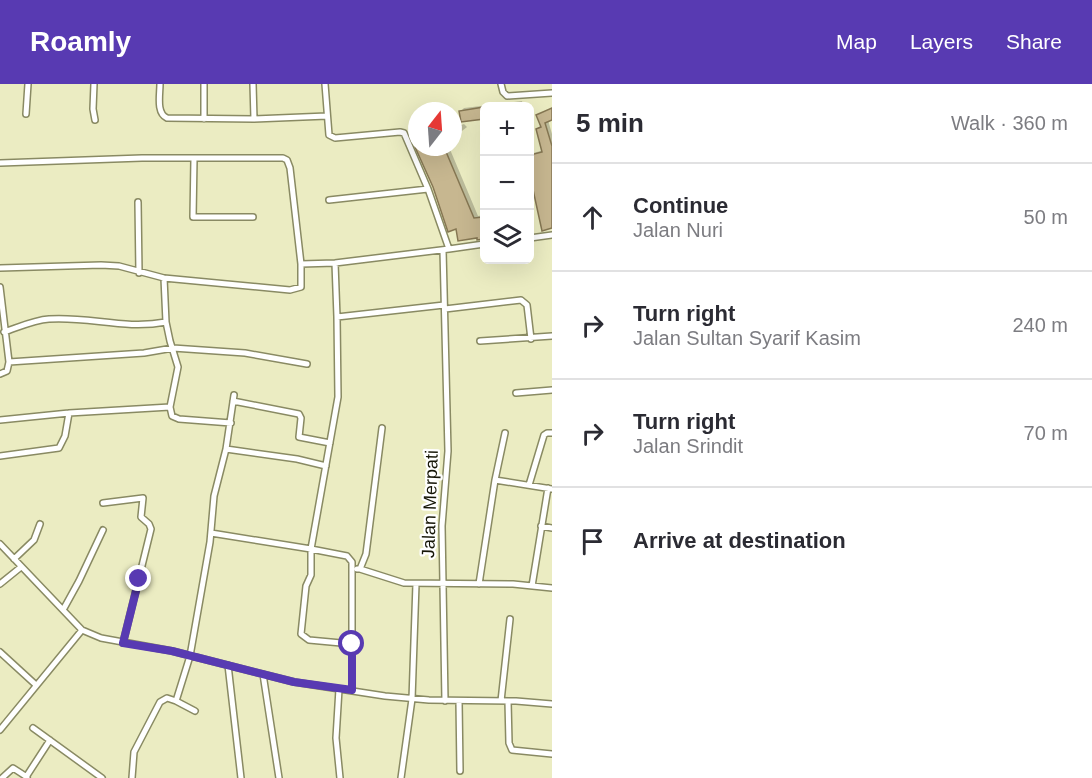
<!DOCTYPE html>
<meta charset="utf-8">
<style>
:root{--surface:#fff;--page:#f7f7f7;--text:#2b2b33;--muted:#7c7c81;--line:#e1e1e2;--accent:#583ab2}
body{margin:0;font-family:Arial,sans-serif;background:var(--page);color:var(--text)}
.controls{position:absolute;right:18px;top:18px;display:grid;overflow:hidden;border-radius:9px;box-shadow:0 6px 24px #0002}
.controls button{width:54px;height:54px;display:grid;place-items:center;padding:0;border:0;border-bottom:2px solid var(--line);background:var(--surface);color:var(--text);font:30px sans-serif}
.compass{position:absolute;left:408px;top:18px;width:54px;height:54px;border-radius:50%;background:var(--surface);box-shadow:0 6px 24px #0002;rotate:17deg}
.stop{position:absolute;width:18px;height:18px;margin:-14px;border:4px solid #583ab2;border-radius:50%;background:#fff}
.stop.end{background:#583ab2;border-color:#fff;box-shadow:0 2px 6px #0008}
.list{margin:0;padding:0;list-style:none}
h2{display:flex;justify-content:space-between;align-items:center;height:78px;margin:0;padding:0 24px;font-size:26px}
h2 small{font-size:20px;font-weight:400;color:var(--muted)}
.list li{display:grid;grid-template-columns:39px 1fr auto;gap:18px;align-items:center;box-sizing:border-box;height:108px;padding:0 24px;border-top:2px solid var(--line)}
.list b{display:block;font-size:22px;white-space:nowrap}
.list p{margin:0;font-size:20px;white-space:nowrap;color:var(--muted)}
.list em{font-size:20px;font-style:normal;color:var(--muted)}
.icon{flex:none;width:33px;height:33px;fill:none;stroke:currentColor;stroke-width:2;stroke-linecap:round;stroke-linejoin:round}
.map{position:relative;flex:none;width:552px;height:694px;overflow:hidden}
header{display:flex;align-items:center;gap:36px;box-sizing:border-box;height:84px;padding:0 30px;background:var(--accent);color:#fff}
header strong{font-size:28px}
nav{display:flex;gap:33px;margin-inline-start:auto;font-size:21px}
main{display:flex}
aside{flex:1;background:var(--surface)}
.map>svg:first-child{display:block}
.shadow{fill:#0003}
.building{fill:#c7b790;stroke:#867753;stroke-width:1.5}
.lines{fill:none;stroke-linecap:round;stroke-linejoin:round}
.service-casing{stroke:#898a63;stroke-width:5}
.minor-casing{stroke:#898a63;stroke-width:8}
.service{stroke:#fff;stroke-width:2}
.minor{stroke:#fff;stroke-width:5}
.route{stroke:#583ab2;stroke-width:8}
.labels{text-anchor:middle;stroke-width:4.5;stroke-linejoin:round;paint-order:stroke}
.street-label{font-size:18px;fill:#161607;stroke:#fff}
</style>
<header>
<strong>Roamly</strong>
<nav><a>Map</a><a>Layers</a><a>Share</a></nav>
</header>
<main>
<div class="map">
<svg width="552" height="694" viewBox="0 0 552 694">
<rect width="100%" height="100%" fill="#ebecc2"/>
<!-- shadow -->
<path class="shadow" d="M522,17L523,22H484V33L468,35L461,27L464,24Z
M552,23V35L548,36L552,50V143L544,145L530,87V70L544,66L537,45L541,41L537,31Z
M452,25L457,31L453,34V27H449Z
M416,34H417L416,47L413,37Z
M464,40L467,43L453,54V44Z
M417,60V63H449L478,132L484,131V154H479L457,143L434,103L416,61Z"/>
<!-- building -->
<path class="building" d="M484,23V35L461,38L459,27Z
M552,24V36L545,39L552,62V144L542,147L530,92V71L542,68L536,45L541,43L536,31Z
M415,63H444L474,134L483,133L484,155L477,156V154L458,157L456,145L448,148L433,103Z"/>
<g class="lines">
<!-- service casing -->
<g class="service-casing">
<path id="service" d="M530,142L532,154"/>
</g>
<!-- minor casing -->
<g class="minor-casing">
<path id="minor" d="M94,0L93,25L95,36
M160,0C160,11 156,29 167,34L254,35L327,32
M204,0V35
M253,0L254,35
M325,0L329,51L335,54L400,48L404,49L428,105L449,165L484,160
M501,0L503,8L507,12L552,9
M26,30L28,0
M194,75L193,133H253
M0,79L142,74H283L287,76L290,84L301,180L335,179L449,165
M329,116L428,105
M138,118L139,189
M530,154L552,151
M443,166L448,367L442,442L445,617
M335,179L337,233L444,221
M0,184L101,181L119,182L164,194L290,206L301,203V180
M0,203L9,278L7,287L0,290
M445,225L521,216L527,221L531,255
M337,233L338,313L311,465L347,472L352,478V606
M4,248C19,243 34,236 49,235C89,232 124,246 166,238
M480,257L552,252
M9,278L144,269L173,264L245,269L307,280
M516,309L552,306
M233,317L299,330L301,334L299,353L330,359
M170,323L172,332L179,335L231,339
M0,336L69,329L170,323L178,283L170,257L166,238L164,194
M226,365L297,375L326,382
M0,372L59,364L65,352L69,329
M495,396L505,349
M529,401L544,351L547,349H552
M103,419L143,414L141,433L149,440L151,445L123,559
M541,442L552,444
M211,449L311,465V491L306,502L301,550L309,556L352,560
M0,460L82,546L101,554L172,567L294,598L385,612L429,616L516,617L552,620
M14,475L34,456L40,440
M357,485H360L366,470L382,344
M360,485L404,499L513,500L552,504
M0,500L21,483
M479,500L495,396L552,405
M532,502L548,404
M63,526L79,497L103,446
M0,568L36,601
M228,581L241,694
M263,590L279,694
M339,605L336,654L340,694
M176,617L195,627
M459,617L460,687
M501,617L510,535
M508,617L509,659L512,666L552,670
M33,644L102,694
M0,646L82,546
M26,693L50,656
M2,694L13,684L27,693
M132,694L134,668L160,618L167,614L176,617L190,572L210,458L214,412L226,365L234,311
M401,694L412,615L416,500"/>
</g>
<!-- service -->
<use href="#service" class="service"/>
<!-- minor -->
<use href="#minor" class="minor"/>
</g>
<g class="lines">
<!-- route -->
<path class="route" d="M139,495L123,559L172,567L294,598L352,606V560"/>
</g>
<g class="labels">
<!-- street labels -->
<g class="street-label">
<text transform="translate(430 420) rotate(-88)" y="6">Jalan Merpati</text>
</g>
</g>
</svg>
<div class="controls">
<button>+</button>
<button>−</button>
<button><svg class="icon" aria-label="layers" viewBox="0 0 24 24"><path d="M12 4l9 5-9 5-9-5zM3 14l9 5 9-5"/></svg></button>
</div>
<svg class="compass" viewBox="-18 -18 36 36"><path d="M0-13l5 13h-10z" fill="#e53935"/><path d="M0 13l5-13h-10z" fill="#7c7c81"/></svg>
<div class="stop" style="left:352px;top:560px"></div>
<div class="stop end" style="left:139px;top:495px"></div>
</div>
<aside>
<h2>5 min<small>Walk · 360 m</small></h2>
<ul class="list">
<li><svg class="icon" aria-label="ahead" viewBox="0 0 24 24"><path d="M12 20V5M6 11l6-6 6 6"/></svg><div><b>Continue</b><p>Jalan Nuri</p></div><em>50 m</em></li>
<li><svg class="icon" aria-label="right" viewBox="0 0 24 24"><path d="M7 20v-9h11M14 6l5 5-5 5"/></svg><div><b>Turn right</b><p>Jalan Sultan Syarif Kasim</p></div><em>240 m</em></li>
<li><svg class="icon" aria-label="right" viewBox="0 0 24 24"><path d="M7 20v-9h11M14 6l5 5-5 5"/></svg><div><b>Turn right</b><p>Jalan Srindit</p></div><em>70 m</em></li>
<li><svg class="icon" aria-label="arrive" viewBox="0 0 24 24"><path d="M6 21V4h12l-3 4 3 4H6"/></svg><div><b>Arrive at destination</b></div></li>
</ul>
</aside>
</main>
